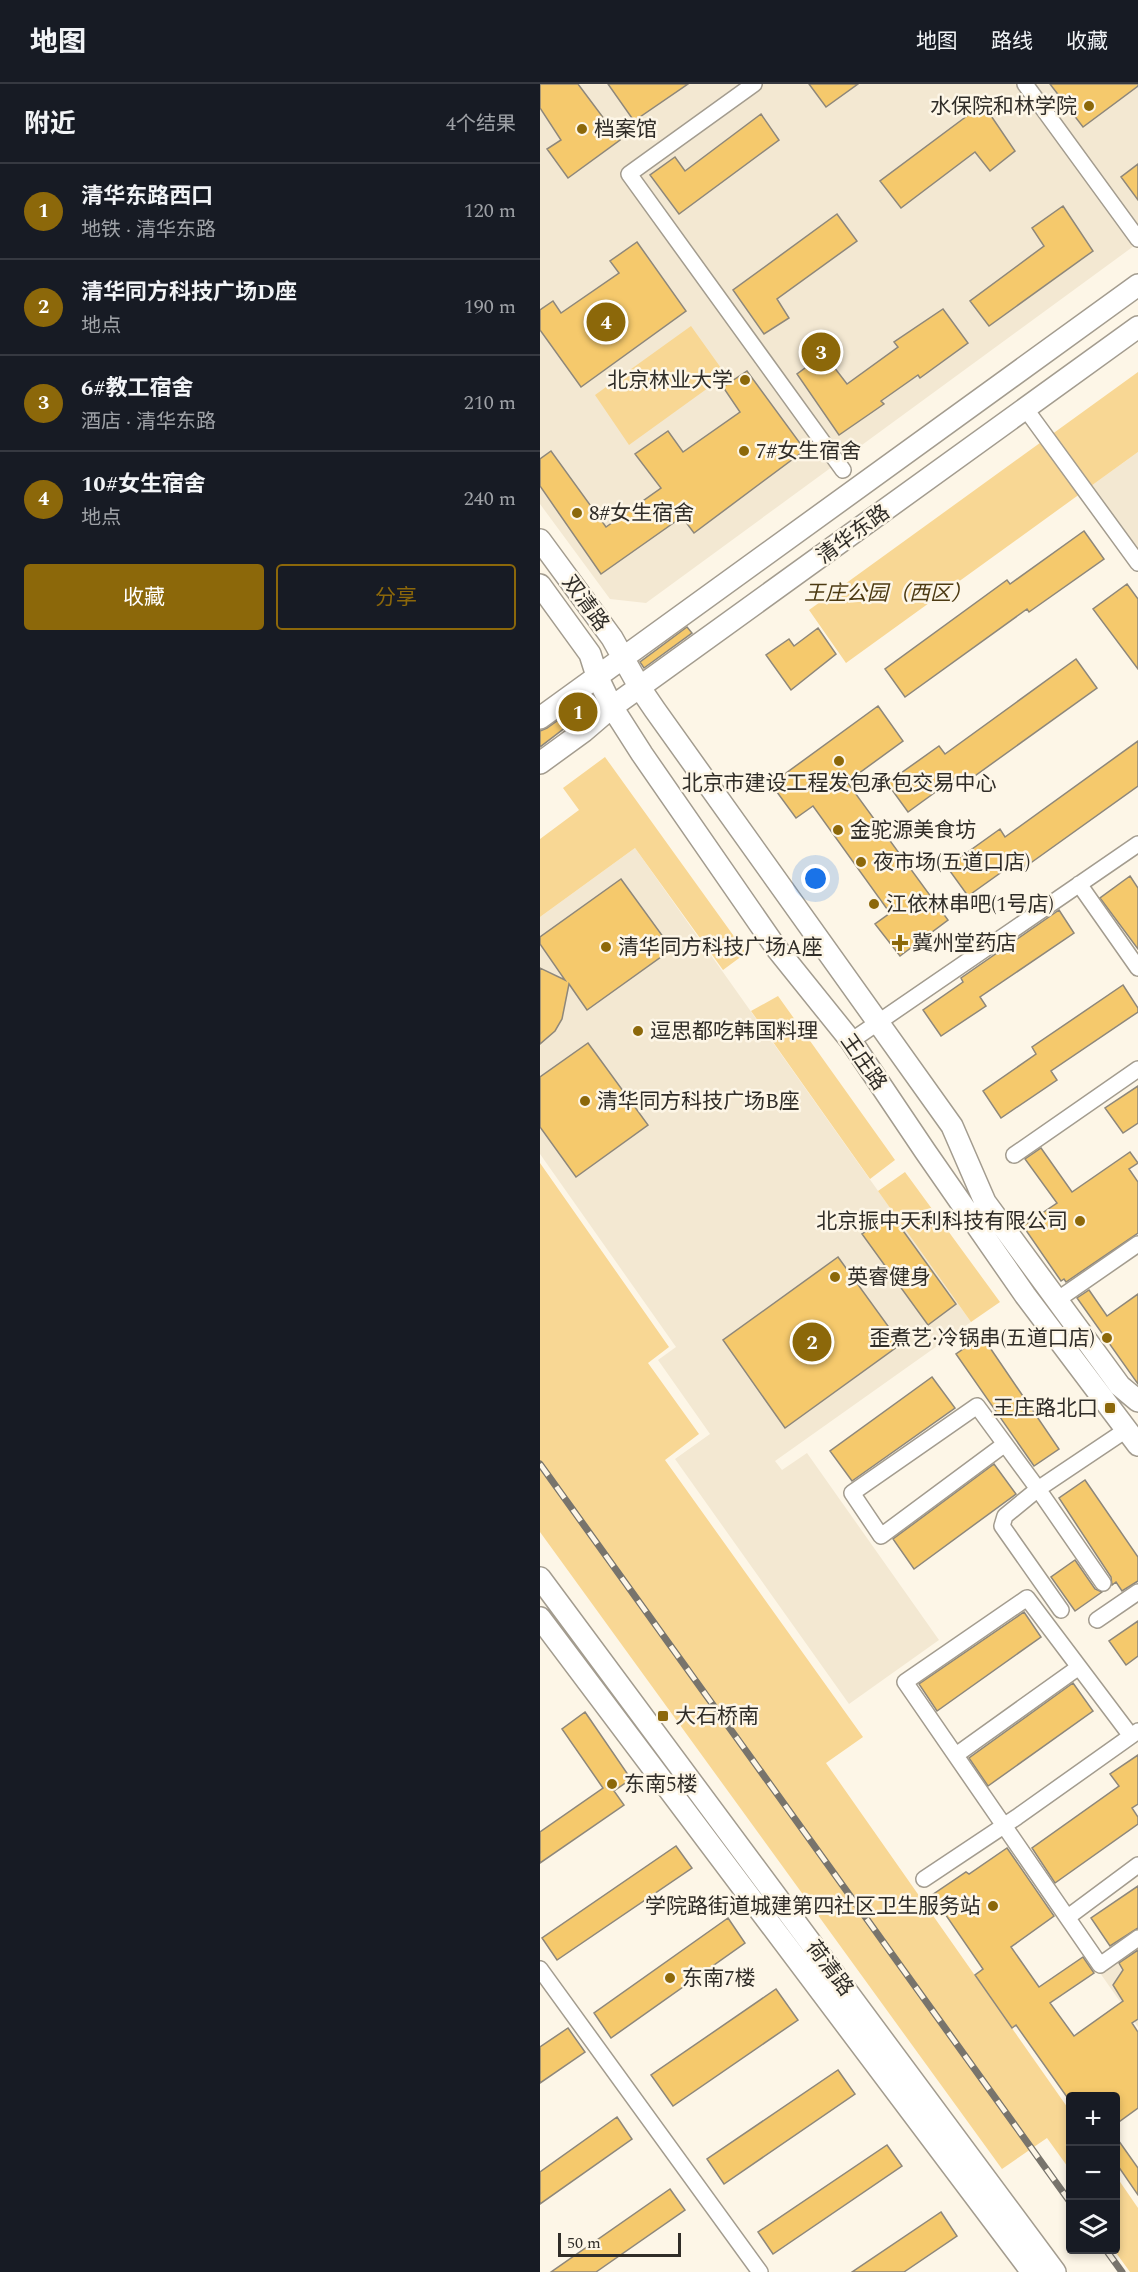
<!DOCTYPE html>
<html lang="zh">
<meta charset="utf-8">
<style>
:root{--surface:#171b24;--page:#20242c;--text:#f1f3f6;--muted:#9ea1a6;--line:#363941;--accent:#8c680a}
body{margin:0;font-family:Spectral,"Noto Sans SC",serif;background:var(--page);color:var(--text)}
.controls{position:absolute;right:18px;bottom:18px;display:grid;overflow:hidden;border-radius:6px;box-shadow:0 3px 9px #0003}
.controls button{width:54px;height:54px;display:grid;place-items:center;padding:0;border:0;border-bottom:2px solid var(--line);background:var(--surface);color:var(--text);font:30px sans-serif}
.scale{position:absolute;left:18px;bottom:15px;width:123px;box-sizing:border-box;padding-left:6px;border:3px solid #302d28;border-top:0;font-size:16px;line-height:21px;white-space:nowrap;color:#302d28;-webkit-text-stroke:4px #fdf6e7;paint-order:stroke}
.you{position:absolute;left:276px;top:795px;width:21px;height:21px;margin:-15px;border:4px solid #fff;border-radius:50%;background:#1a73e8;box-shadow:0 0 0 9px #1a73e833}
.badge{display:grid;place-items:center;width:39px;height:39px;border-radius:50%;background:var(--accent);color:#fff;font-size:20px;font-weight:700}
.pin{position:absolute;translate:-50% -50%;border:3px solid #fff;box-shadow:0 2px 6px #0006}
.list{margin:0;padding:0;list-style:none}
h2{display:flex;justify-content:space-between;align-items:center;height:78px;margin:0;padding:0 24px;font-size:26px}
h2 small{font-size:20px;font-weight:400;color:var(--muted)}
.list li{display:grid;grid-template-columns:39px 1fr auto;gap:18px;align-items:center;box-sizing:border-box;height:96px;padding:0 24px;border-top:2px solid var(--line)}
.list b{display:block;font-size:22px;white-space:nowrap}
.list p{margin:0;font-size:20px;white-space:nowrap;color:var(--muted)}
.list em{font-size:20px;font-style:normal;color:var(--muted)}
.actions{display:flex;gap:12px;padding:18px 24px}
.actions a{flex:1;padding:14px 0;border:2px solid var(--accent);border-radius:6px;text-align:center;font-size:21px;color:var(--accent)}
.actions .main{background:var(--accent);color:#fff}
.icon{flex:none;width:33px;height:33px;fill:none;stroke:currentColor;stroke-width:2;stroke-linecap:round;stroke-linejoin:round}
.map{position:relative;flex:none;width:598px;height:2188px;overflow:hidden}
header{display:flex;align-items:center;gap:36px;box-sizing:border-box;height:84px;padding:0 30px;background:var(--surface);border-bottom:2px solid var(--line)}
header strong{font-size:28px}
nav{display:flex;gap:33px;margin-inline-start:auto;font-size:21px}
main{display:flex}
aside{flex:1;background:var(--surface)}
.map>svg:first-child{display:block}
.built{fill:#f3e8d2}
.green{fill:#f8d794}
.building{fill:#f5c96c;stroke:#8e877a;stroke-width:1.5}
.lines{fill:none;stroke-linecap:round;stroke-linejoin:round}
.street-casing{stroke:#a39c8f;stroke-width:18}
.secondary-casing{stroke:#a39c8f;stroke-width:24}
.street{stroke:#fff;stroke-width:15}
.secondary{stroke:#fff;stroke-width:21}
.rail-casing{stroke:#78746c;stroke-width:7}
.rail{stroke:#fdf6e7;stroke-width:4.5;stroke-dasharray:14;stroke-linecap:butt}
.poi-dot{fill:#8c680a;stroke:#fdf6e7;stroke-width:2}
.labels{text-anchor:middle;stroke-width:5;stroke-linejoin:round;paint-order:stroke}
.poi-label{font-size:21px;fill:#302d28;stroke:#fdf6e7;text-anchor:start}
.street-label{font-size:21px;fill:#302d28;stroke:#fdf6e7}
.park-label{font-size:21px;font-style:italic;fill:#4c3a12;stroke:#fdf6e7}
</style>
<header>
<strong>地图</strong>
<nav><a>地图</a><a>路线</a><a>收藏</a></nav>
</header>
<main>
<aside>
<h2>附近<small>4个结果</small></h2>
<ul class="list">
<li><span class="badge">1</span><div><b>清华东路西口</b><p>地铁 · 清华东路</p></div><em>120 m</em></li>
<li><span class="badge">2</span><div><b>清华同方科技广场D座</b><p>地点</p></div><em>190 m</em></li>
<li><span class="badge">3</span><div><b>6#教工宿舍</b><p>酒店 · 清华东路</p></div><em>210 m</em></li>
<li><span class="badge">4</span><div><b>10#女生宿舍</b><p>地点</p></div><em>240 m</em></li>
</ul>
<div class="actions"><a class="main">收藏</a><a>分享</a></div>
</aside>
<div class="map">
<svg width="598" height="2188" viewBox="0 0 598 2188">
<rect width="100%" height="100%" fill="#fdf6e7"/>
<!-- built -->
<path class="built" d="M0,0H598V159L106,519L70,515L0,420Z
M598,368V469L548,404Z
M95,764L431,1238L235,1377L242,1386L267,1369L399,1556L309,1620L135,1375L170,1350L118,1276L136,1263L0,1070V833Z
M598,1862V1943L560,1889Z"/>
<!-- green -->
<path class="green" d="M151,242L186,291L89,361L55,311Z
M598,288V368L306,579L269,526Z
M65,673L206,869L183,886L95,764L0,833V755L39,726L23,704Z
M238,912L355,1076L330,1095L211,927Z
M0,1079L129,1263L108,1279L159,1350L125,1376L323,1653L286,1679L530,2027V2086L507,2054L462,2085L0,1448Z
M365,1088L460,1218L431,1238L338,1107Z
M576,2092L598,2124V2188H590L574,2166L576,2157L579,2154L576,2149Z"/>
<!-- building -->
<path class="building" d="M0,0H38L80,56L28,94L7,65L21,56L0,24Z
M68,0H148L94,37Z
M269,0H318L286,23Z
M510,0H598V2L543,43Z
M443,20L475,67L450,87L435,68L361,124L340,97Z
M221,30L239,56L139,130L110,91L135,73L145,87Z
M598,80V116L581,93Z
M523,122L553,167L449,242L430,217L504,162L492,144Z
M297,130L317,157L237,215L249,234L224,250L193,206Z
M97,158L146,227L41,303L0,246V226L13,217L21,229L79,189L70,177Z
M403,225L428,259L380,294L378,291L341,317L344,320L299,351L257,290L284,270L307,300L358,263L354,258Z
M207,287L265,366L154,449L142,433L61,490L0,402V375L11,367L66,443L121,404L95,370L128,347L143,368L200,328L183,303Z
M544,447L564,475L489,528L487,525L365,613L345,585L467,496L470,500Z
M587,500L598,515V585L553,525Z
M147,543L152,549L104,584L100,578Z
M278,544L296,570L251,606L226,571L249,555L254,562Z
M536,575L557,604L425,699L419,691L368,728L347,699L399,662L405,670Z
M52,612L56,620L0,663V647L7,644Z
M338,622L363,657L307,698L408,836L360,872L335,840L350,829L273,722L256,734L231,700Z
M598,657V702L485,783L480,775L428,812L407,783L460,745L465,753Z
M590,792L598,804V865L560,814Z
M81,795L132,865L47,926L29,900L22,935L15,947L0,960V884L25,896L0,860V853Z
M519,826L534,849L440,913L446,922L401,952L383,926L423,898L421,894Z
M583,901L598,924V928L511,987L517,996L461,1034L443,1007L496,970L492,963Z
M48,959L108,1041L36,1093L0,1043V993Z
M598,1002V1039L583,1049L565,1024Z
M501,1064L532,1108L590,1068L598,1079L589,1085L598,1098V1149L526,1198L524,1195L521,1197L483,1142L517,1119L485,1075Z
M351,1130L416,1220L388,1241L322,1150Z
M298,1173L361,1260L245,1344L183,1256Z
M549,1206L567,1232L598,1210V1300L537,1214Z
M442,1252L519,1365L494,1382L416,1270Z
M392,1293L415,1324L312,1397L290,1367Z
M454,1380L476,1410L374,1485L353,1455Z
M545,1396L598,1473V1497L582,1507L576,1498L572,1501L571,1493L519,1414Z
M535,1476L555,1505L562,1508L535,1527L511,1493Z
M484,1528L501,1553L397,1627L379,1600Z
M598,1537V1572L586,1581L569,1557Z
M533,1599L553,1627L448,1702L429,1674Z
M45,1628L91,1695L74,1707L84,1721L0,1779V1748L63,1704L22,1645Z
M598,1671V1720L592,1724L598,1733V1740L515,1799L492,1764L579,1702L570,1690Z
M136,1762L152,1784L17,1876L2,1854Z
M467,1764L514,1832L471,1863L499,1903L543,1873L554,1889L510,1919L534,1952L583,1917L573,1901L583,1886L579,1879L598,1866V1935L592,1939L598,1948V2024L576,2040V2013H527L476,1941L472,1944L435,1891L443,1885L392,1811L426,1788L429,1790Z
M598,1802V1844L570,1862L551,1834Z
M188,1834L205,1859L71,1954L54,1929Z
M236,1905L258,1936L133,2022L111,1991Z
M28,1944L45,1968L0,1999V1963Z
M298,1986L315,2010L184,2100L167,2075Z
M77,2033L92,2055L0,2120V2088Z
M576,2053L598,2084V2111L576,2079Z
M347,2061L362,2082L233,2170L218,2148Z
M130,2105L145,2126L56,2188H11Z
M401,2128L417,2152L364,2188H312Z"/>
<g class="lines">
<!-- street casing -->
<g class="street-casing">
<path id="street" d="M214,0L89,90L303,386
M485,0L598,155
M485,324L598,479
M539,800L598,884
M311,957L598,760
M474,1071L598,985
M517,1216L598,1160
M465,1360L341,1452L312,1409L437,1322L498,1405L586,1346
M521,1526L462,1442L465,1432L498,1405L563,1499
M557,1536L598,1508
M591,1652L487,1514L365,1598L560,1881L598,1854
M416,1671L539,1583
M384,1795L477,1733L598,1647
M528,1833L598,1781
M0,1885L220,2188"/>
</g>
<!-- secondary casing -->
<g class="secondary-casing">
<path id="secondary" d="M0,456L72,554L100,604L115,626L412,1042L445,1118L580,1302L598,1317
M0,501L50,570L57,592L72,623L102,670L237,865L311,957L385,1067L485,1211L598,1361
M0,634L598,201
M0,679L44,647L72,623L598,243
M0,1494L515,2188
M0,1534L492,2188"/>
</g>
<!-- street -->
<use href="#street" class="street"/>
<!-- secondary -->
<use href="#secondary" class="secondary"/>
<!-- rail casing -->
<g class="rail-casing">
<path id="rail" d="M0,1380L530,2118
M566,2166L582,2188"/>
</g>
<!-- rail -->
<use href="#rail" class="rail"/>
</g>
<!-- markers -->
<g class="poi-dot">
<circle cx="549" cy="22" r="6"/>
<circle cx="42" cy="45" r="6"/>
<circle cx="205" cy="296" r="6"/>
<circle cx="204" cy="367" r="6"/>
<circle cx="37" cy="429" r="6"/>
<circle cx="299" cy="677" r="6"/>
<circle cx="298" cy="746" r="6"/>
<circle cx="321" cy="778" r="6"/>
<circle cx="334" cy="820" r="6"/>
<path d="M357 850h6v6h6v6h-6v6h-6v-6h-6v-6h6z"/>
<circle cx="66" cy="863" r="6"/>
<circle cx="98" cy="947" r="6"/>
<circle cx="45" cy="1017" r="6"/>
<circle cx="540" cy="1137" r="6"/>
<circle cx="295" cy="1193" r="6"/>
<circle cx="567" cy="1254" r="6"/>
<rect x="564" y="1318" width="12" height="12" rx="3"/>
<rect x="117" y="1626" width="12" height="12" rx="3"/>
<circle cx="72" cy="1700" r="6"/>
<circle cx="453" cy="1822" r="6"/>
<circle cx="130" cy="1894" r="6"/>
</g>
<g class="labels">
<!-- poi labels -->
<g class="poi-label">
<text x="537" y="29" text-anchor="end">水保院和林学院</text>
<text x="54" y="52">档案馆</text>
<text x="193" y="303" text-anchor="end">北京林业大学</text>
<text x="216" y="374">7#女生宿舍</text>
<text x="49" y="436">8#女生宿舍</text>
<text x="299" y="706" text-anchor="middle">北京市建设工程发包承包交易中心</text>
<text x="310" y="753">金驼源美食坊</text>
<text x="333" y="785">夜市场(五道口店)</text>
<text x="346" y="827">江依林串吧(1号店)</text>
<text x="372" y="866">冀州堂药店</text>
<text x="78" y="870">清华同方科技广场A座</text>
<text x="110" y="954">逗思都吃韩国料理</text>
<text x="57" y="1024">清华同方科技广场B座</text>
<text x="528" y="1144" text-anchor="end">北京振中天利科技有限公司</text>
<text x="307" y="1200">英睿健身</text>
<text x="555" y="1261" text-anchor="end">歪煮艺·冷锅串(五道口店)</text>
<text x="558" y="1331" text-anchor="end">王庄路北口</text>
<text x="135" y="1639">大石桥南</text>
<text x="84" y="1707">东南5楼</text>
<text x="441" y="1829" text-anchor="end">学院路街道城建第四社区卫生服务站</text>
<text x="142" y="1901">东南7楼</text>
</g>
<!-- street labels -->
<g class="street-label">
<text transform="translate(313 450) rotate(-36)" y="7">清华东路</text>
<text transform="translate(46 519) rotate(54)" y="7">双清路</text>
<text transform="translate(324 978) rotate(55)" y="7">王庄路</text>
<text transform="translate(290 1884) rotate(53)" y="7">荷清路</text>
</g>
<!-- park labels -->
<g class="park-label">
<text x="348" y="516">王庄公园（西区）</text>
</g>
</g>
</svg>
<div class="controls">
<button>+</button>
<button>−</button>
<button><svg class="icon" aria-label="layers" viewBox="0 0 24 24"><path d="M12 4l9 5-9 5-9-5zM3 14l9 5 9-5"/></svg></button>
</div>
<div class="scale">50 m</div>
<div class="you"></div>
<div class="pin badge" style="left:38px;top:628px">1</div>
<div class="pin badge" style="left:272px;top:1258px">2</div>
<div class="pin badge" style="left:281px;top:268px">3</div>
<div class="pin badge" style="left:66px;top:238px">4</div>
</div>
</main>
